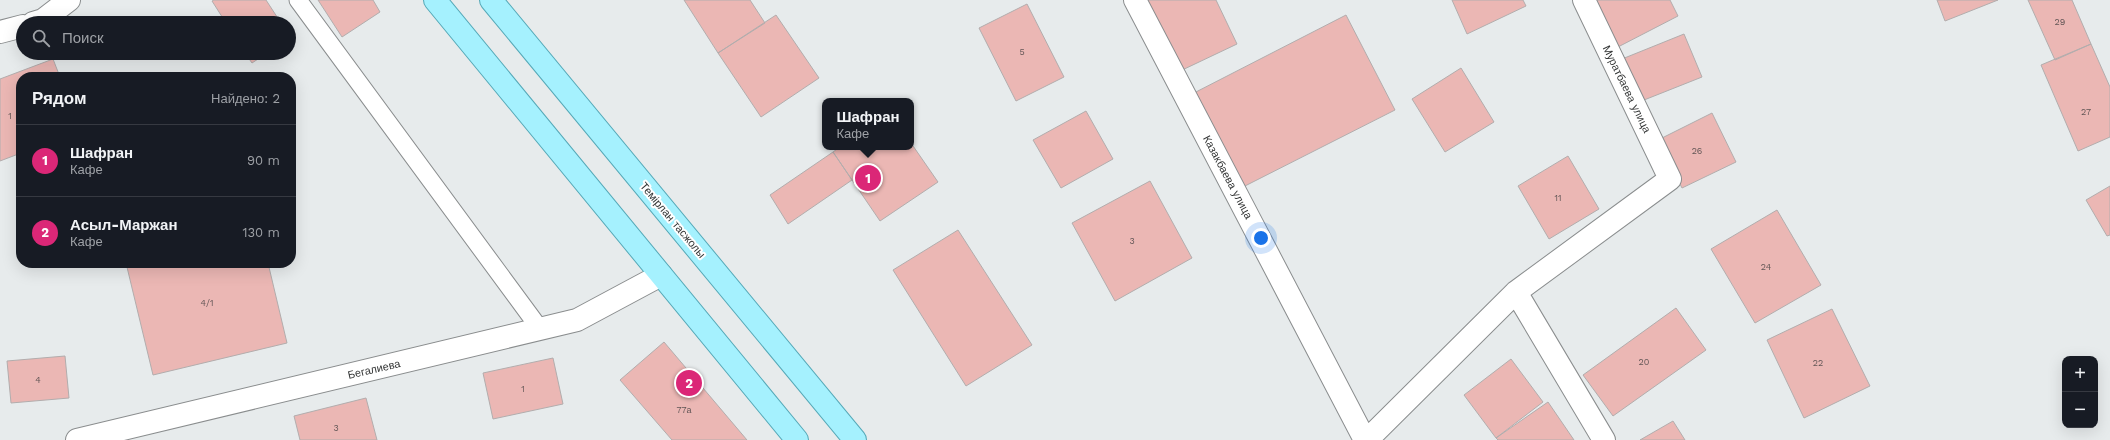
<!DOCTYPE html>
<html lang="ru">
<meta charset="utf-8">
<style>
:root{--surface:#171b24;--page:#20242c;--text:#f1f3f6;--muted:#9ea1a6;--line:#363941;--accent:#db2777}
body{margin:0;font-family:"Work Sans",sans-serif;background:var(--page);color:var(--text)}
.controls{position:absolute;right:12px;bottom:12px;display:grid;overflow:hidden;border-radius:8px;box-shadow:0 4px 16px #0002}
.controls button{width:36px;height:36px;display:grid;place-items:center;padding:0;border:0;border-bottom:1px solid var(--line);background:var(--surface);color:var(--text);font:20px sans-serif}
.you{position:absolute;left:1261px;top:238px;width:14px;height:14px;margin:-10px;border:3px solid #fff;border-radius:50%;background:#1a73e8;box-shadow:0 0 0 6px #1a73e833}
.badge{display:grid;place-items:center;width:26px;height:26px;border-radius:50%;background:var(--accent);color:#fff;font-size:13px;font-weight:700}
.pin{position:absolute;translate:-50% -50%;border:2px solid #fff;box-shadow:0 1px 4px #0006}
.popup{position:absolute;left:822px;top:98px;width:92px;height:52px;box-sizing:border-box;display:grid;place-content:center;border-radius:8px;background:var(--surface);filter:drop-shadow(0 1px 3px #0005);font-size:13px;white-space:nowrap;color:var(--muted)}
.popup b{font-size:15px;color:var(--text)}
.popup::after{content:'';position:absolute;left:50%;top:100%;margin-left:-8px;border:8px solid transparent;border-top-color:var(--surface)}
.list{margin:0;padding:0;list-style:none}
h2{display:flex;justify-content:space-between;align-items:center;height:52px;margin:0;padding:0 16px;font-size:17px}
h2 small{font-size:13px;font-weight:400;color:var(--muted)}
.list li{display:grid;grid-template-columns:26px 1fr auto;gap:12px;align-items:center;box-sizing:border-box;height:72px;padding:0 16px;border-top:1px solid var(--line)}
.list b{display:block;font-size:15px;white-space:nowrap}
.list p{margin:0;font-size:13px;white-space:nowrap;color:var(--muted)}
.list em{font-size:13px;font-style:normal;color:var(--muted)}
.icon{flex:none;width:22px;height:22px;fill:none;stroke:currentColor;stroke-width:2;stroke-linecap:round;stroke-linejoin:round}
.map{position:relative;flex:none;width:2110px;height:440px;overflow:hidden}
.search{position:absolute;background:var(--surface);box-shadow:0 4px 16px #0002;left:16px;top:16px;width:280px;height:44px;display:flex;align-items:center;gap:10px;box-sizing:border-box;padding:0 14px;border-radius:22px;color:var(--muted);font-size:15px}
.panel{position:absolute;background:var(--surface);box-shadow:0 4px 16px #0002;left:16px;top:72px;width:280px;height:196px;border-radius:16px}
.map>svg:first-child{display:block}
.building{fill:#ebb7b4;stroke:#b2adad}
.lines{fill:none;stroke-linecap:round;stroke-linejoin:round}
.service-casing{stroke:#8a8d8e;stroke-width:19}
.minor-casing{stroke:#8a8d8e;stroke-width:24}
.primary-casing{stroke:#56a9b8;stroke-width:24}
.service{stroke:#fff;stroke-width:17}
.minor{stroke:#fff;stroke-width:22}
.primary{stroke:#a5f1fe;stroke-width:22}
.labels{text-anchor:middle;stroke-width:4;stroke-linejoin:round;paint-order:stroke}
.number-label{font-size:9px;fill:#625656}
.street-label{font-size:11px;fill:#343636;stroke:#fff}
</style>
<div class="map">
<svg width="2110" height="440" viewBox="0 0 2110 440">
<rect width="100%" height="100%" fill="#e7ebec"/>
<!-- building -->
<path class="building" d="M214,0H266L281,23H226L212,1Z
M318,0H373L380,12L342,37Z
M684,0H750L765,23L718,53Z
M1144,0H1216L1237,44L1178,72Z
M1452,0H1523L1526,6L1467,34Z
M1591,0H1670L1678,16L1616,48Z
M1937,0H1998L1945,21Z
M2028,0H2072L2091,44L2055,60Z
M1027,4L1064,77L1016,101L979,28Z
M776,15L819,78L761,117L718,53Z
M1346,15L1395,110L1241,188L1192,94Z
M1684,34L1702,77L1639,102L1622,59Z
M2091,44L2110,87V137L2078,151L2041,65Z
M245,53H267L252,63Z
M53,59L60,77H21V153L0,161V79Z
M1461,68L1494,122L1445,152L1412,99Z
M242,73L243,77H228Z
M1086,111L1113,159L1061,188L1033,140Z
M1712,113L1736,162L1682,188L1658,140Z
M911,143L938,182L880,221L833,152L840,147H911Z
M833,152L852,180L788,224L770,195Z
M1568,156L1599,209L1549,239L1518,186Z
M1150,181L1192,258L1115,301L1072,223Z
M2110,186V235L2107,236L2086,200Z
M1777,210L1821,285L1755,323L1711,249Z
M958,230L1032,345L966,386L893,270Z
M126,263H268L287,343L153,375Z
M1676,308L1706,350L1613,416L1583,375Z
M1832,309L1870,386L1804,418L1767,340Z
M664,342L747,440H672L620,380Z
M65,356L69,398L11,403L7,361Z
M553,358L563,404L493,419L483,373Z
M1511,359L1543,402L1496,438L1464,395Z
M366,398L377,440H300L294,416Z
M1548,402L1574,440H1498L1496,438Z
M1673,421L1685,440H1640Z"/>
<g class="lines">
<!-- service casing -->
<g class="service-casing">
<path id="service" d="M298,0L540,329"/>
</g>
<!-- minor casing -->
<g class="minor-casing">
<path id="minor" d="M1135,0L1365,440
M33,23L43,20L69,0
M0,32L23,26
M1516,292L1604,440
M77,440L577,320L661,275
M1367,440L1516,292L1670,179L1584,0"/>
</g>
<!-- primary casing -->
<g class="primary-casing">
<path id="primary" d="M435,0L797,440
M491,0L855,440"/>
</g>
<!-- service -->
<use href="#service" class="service"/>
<!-- minor -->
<use href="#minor" class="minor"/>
<!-- primary -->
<use href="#primary" class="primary"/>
</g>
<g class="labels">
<!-- number labels -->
<g class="number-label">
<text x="2060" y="25">29</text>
<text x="1022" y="55">5</text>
<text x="2086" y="115">27</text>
<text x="10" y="119">1</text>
<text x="1697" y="154">26</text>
<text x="1558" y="201">11</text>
<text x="1132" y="244">3</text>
<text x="1766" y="270">24</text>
<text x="207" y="306">4/1</text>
<text x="1644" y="365">20</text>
<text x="1818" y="366">22</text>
<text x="38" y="383">4</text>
<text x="523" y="392">1</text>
<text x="684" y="413">77а</text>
<text x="336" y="431">3</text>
</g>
<!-- street labels -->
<g class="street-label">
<text transform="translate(1627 89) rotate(64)" y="4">Муратбаева улица</text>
<text transform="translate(1228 177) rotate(62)" y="4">Казакбаева улица</text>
<text transform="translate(673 220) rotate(50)" y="4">Темірлан тасжолы</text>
<text transform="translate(374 369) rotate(-13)" y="4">Бегалиева</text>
</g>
</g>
</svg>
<div class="controls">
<button>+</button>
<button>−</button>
</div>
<div class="you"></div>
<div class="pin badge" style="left:868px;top:178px">1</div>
<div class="popup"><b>Шафран</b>Кафе</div>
<div class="pin badge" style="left:689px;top:383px">2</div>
<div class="search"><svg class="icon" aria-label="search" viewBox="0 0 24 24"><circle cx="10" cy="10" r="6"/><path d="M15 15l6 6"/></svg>Поиск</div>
<section class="panel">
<h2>Рядом<small>Найдено: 2</small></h2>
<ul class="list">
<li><span class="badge">1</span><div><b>Шафран</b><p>Кафе</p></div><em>90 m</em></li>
<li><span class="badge">2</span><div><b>Асыл-Маржан</b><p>Кафе</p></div><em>130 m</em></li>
</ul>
</section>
</div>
